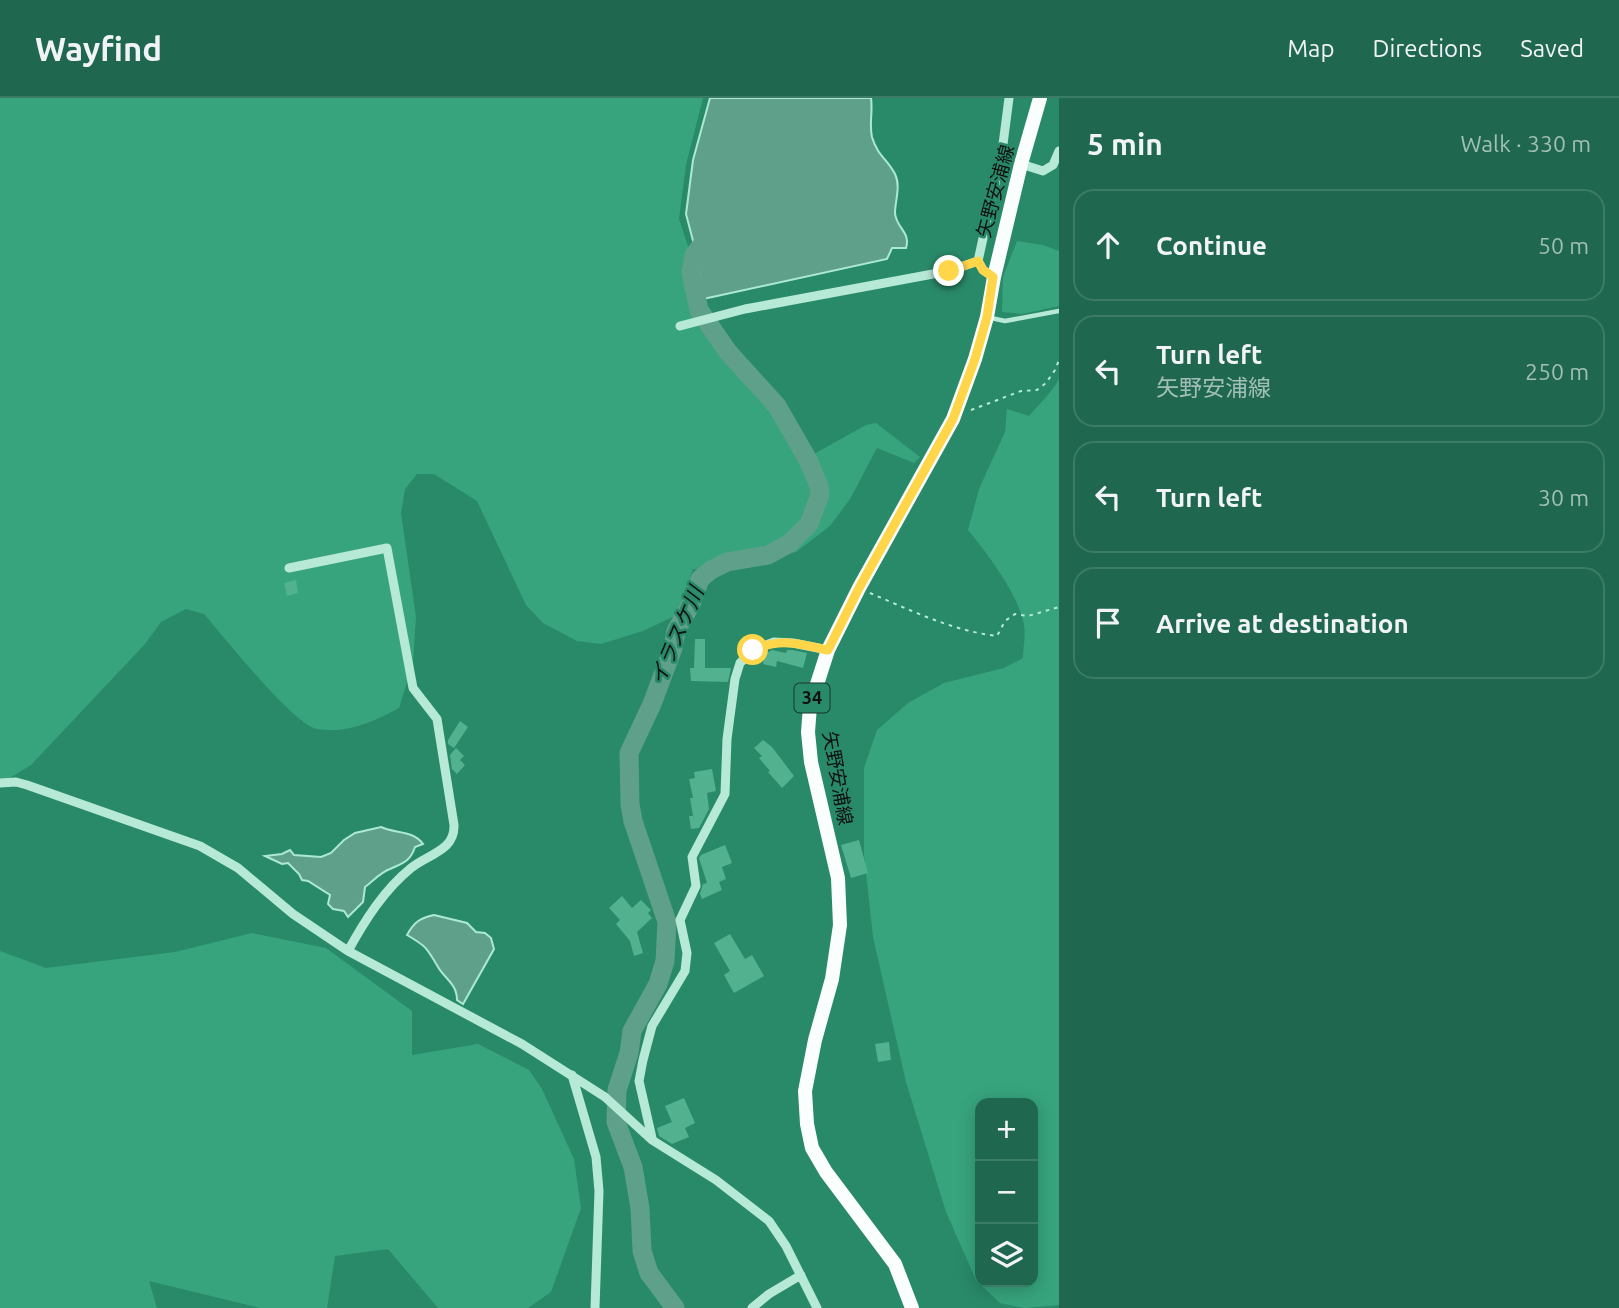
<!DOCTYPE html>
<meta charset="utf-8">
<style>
:root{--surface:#1f684f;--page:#276e56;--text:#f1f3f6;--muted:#a1beb7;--line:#3c7b66}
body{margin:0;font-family:Ubuntu,"Noto Sans JP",sans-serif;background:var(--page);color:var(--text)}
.controls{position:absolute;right:21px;bottom:21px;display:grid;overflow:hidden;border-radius:14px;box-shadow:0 4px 18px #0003}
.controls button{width:63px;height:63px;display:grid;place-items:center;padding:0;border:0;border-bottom:2px solid var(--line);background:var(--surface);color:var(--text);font:35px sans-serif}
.stop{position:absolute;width:21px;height:21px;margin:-16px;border:5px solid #ffd54a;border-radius:50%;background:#fff}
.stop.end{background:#ffd54a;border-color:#fff;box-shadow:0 2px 7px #0008}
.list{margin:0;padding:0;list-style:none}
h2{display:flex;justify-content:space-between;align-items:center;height:91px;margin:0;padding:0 28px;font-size:30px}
h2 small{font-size:23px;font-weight:400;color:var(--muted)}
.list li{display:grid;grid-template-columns:46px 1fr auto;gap:21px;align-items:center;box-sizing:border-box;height:112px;margin:0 14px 14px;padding:0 14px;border:2px solid var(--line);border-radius:21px}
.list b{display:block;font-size:26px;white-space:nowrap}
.list p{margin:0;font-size:23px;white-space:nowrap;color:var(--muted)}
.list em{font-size:23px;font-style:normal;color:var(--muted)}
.icon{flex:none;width:38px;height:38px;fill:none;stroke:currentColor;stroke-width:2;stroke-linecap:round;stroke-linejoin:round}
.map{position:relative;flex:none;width:1059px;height:1210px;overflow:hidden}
header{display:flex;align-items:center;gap:42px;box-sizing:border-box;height:98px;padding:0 35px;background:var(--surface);border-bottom:2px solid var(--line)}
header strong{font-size:33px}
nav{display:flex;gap:38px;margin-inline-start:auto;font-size:24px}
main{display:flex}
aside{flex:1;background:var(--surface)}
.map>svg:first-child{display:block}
.green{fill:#37a47d;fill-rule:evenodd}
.water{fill:#5fa08a;stroke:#ace9d3;stroke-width:2}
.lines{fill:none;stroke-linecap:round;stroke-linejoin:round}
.river{stroke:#5fa08a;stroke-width:19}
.building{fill:#52b18f}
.path{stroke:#b7e9d7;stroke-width:2;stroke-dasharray:3.5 5;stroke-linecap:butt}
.service{stroke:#b7e9d7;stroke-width:4.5}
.minor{stroke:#b7e9d7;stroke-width:9}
.primary{stroke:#fafefd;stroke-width:14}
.route{stroke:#ffd54a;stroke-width:9}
.labels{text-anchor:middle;stroke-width:5;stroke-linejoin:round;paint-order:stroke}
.shield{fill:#298a69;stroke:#18352b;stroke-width:2}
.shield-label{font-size:18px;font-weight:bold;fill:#111}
.street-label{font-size:19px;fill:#111;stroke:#298a69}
.water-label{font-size:21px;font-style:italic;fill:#111;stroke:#298a69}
</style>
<header>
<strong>Wayfind</strong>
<nav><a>Map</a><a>Directions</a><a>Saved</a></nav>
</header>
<main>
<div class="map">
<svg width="1059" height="1210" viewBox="0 0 1059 1210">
<rect width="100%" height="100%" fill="#298a69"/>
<!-- green -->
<path class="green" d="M0,0H703L686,67L679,121L690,154V183L694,207L708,234L786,328L805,361L866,327L876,325L920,359L914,365L877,350L850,401L830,428L796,454L718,473L693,471C686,486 687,500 681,515L643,533L601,546L577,543L543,525L526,507L477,403L434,376H417L405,391L401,415L416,519L413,565L399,610C373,624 347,636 317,631C293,626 224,539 204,516L186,511L161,524L145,546L31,667L0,686Z
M1017,143L1043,147L1059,153V208L1022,216L1002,214L1003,179Z
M1059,281V1207L1024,1210L1000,1205L976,1182L946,1114L906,984L873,839L864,756V670L877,632L908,605L944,585L1004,570L1023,560C1023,550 1026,537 1024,527C1019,497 987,455 968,432L979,391L1005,334L1007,311L1029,318C1040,305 1051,296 1059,281ZM980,1005H1033V1184H980Z
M252,835L326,850L412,913V957L478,946L529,972L542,991L574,1061L581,1110L551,1194L528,1210H438L388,1151L335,1158L327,1210H260L149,1183L157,1210H0V853L46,870L175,854Z"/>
<!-- water -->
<path class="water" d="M710,0H871C873,13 869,26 872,39C877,57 888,62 895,76C901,88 895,103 895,115C896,130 911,134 906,150H892L887,161L703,201L698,162L686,116L693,62Z
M381,729C396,736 413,732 423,746L415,749C410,764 403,765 390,771C381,774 373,783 365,789L363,804L348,819L344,813L333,811L328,806L330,797L308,783L302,782L299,776L288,765L282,766L265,758L282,756L290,752L294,757L321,759L331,755L344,742L355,735Z
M434,817L467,825L476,834L485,835L491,840L494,851L463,906L457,902C457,886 445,881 438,869C427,850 426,848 407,837C414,824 420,820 434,817Z"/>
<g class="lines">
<!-- river -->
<path class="river" d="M675,1210L649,1175L642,1153L640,1110L633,1069L616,1024L617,992L629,955L632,933L658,886L665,863L667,824L633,723L630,706L629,655L652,606L673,550L676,533L691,506L700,481L711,472L727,464L768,457L790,445L809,426L820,397L819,388L808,362L777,308L728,254L699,212L691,175L694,157L711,135"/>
</g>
<!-- building -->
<path class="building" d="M296,482L298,495L287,498L284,485Z
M695,541H705V570H731L728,584L691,583L690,570H694Z
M772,552L786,555L787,552H792L807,555L803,570L777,563L776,569L763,566L765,556Z
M460,623L468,629L454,650L448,646V642Z
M763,642L772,649L794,678L782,690L768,674L770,673L759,660L762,658L754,650Z
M456,650L464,658L460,662L465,667L457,676L452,671L450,657Z
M712,671L716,693L707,695L709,711L699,730L691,731L689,718H693L690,700H693L689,681L695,680L694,674Z
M859,742L868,775L851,780L841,747Z
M725,747L732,765L722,769L726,781L719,784L722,792L702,801L700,796L703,786L707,785L699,760L701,757Z
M622,798L632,810L641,802L651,812L648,815L652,820L637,834L643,855L634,858L630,843L616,826L620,822L609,810Z
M730,836L745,861L752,857L764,878L734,895L724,877L730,873L714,845Z
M889,944L891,962L878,964L875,946Z
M684,1000L695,1025L685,1030L689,1039L672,1046L659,1038L657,1030L672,1024L665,1008Z"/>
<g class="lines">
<!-- path -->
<path class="path" d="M971,312L1021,293L1037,292L1046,285L1055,272L1059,262
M870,495C910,512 953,533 997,538L1005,523L1015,516L1028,518L1059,509"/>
<!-- service -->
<path class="service" d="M991,220L1005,223L1059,213"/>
<!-- minor -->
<path class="minor" d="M1021,66L1043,73L1053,67L1059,53
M994,179L983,172L978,163L1002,54L1009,0
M680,228L745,211L949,173L978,163
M289,470L387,450L413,590L437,621L454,727C455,753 428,756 411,770C384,792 365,822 348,853
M0,685L16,684L27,687L200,748L238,770L293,816L348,853L522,946L605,999L652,1042L716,1082L769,1123L786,1148L817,1210
M572,977L596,1059L599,1093L595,1210
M652,1040L639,983L643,962L652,928L685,873L687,855L680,822L696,788L692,759L725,696L727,641L735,581L740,565L753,552L774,544L793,545L828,552
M752,1210L769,1196L801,1177"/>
<!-- primary -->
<path class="primary" d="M912,1210L895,1166L826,1074L812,1050L807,1026L805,993L815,942L832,881L840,827L838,780L811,664L808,634L810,608L828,552L859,490L953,321L975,261L987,219L994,179L1021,66L1040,0"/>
</g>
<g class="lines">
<!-- route -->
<path class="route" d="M753,552C781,539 799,546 828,552L859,490L953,321L975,261L987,219L993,179L983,172L978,163L949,173"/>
</g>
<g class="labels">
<!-- shield labels -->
<rect class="shield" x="794.5" y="585.5" width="35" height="29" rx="5"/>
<g class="shield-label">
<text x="812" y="606">34</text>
</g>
<!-- street labels -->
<g class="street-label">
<text transform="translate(995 93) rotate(-75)" y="7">矢野安浦線</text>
<text transform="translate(838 680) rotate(80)" y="7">矢野安浦線</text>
</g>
<!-- water labels -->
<g class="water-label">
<text transform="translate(677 538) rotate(-67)" y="7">イラスケ川</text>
</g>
</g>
</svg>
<div class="controls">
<button>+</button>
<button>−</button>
<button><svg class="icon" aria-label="layers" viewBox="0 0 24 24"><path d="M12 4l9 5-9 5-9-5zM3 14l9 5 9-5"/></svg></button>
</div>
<div class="stop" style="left:753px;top:552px"></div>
<div class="stop end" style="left:949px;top:173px"></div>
</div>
<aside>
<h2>5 min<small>Walk · 330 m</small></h2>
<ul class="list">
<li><svg class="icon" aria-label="ahead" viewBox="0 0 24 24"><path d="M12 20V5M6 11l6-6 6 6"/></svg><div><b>Continue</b></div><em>50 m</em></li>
<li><svg class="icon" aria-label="left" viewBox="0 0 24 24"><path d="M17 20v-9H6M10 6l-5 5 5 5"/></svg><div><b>Turn left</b><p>矢野安浦線</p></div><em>250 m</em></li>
<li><svg class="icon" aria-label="left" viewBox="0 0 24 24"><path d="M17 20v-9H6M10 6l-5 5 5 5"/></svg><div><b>Turn left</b></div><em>30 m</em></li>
<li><svg class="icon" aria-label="arrive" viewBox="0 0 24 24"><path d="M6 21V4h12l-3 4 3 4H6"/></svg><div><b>Arrive at destination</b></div></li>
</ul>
</aside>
</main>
